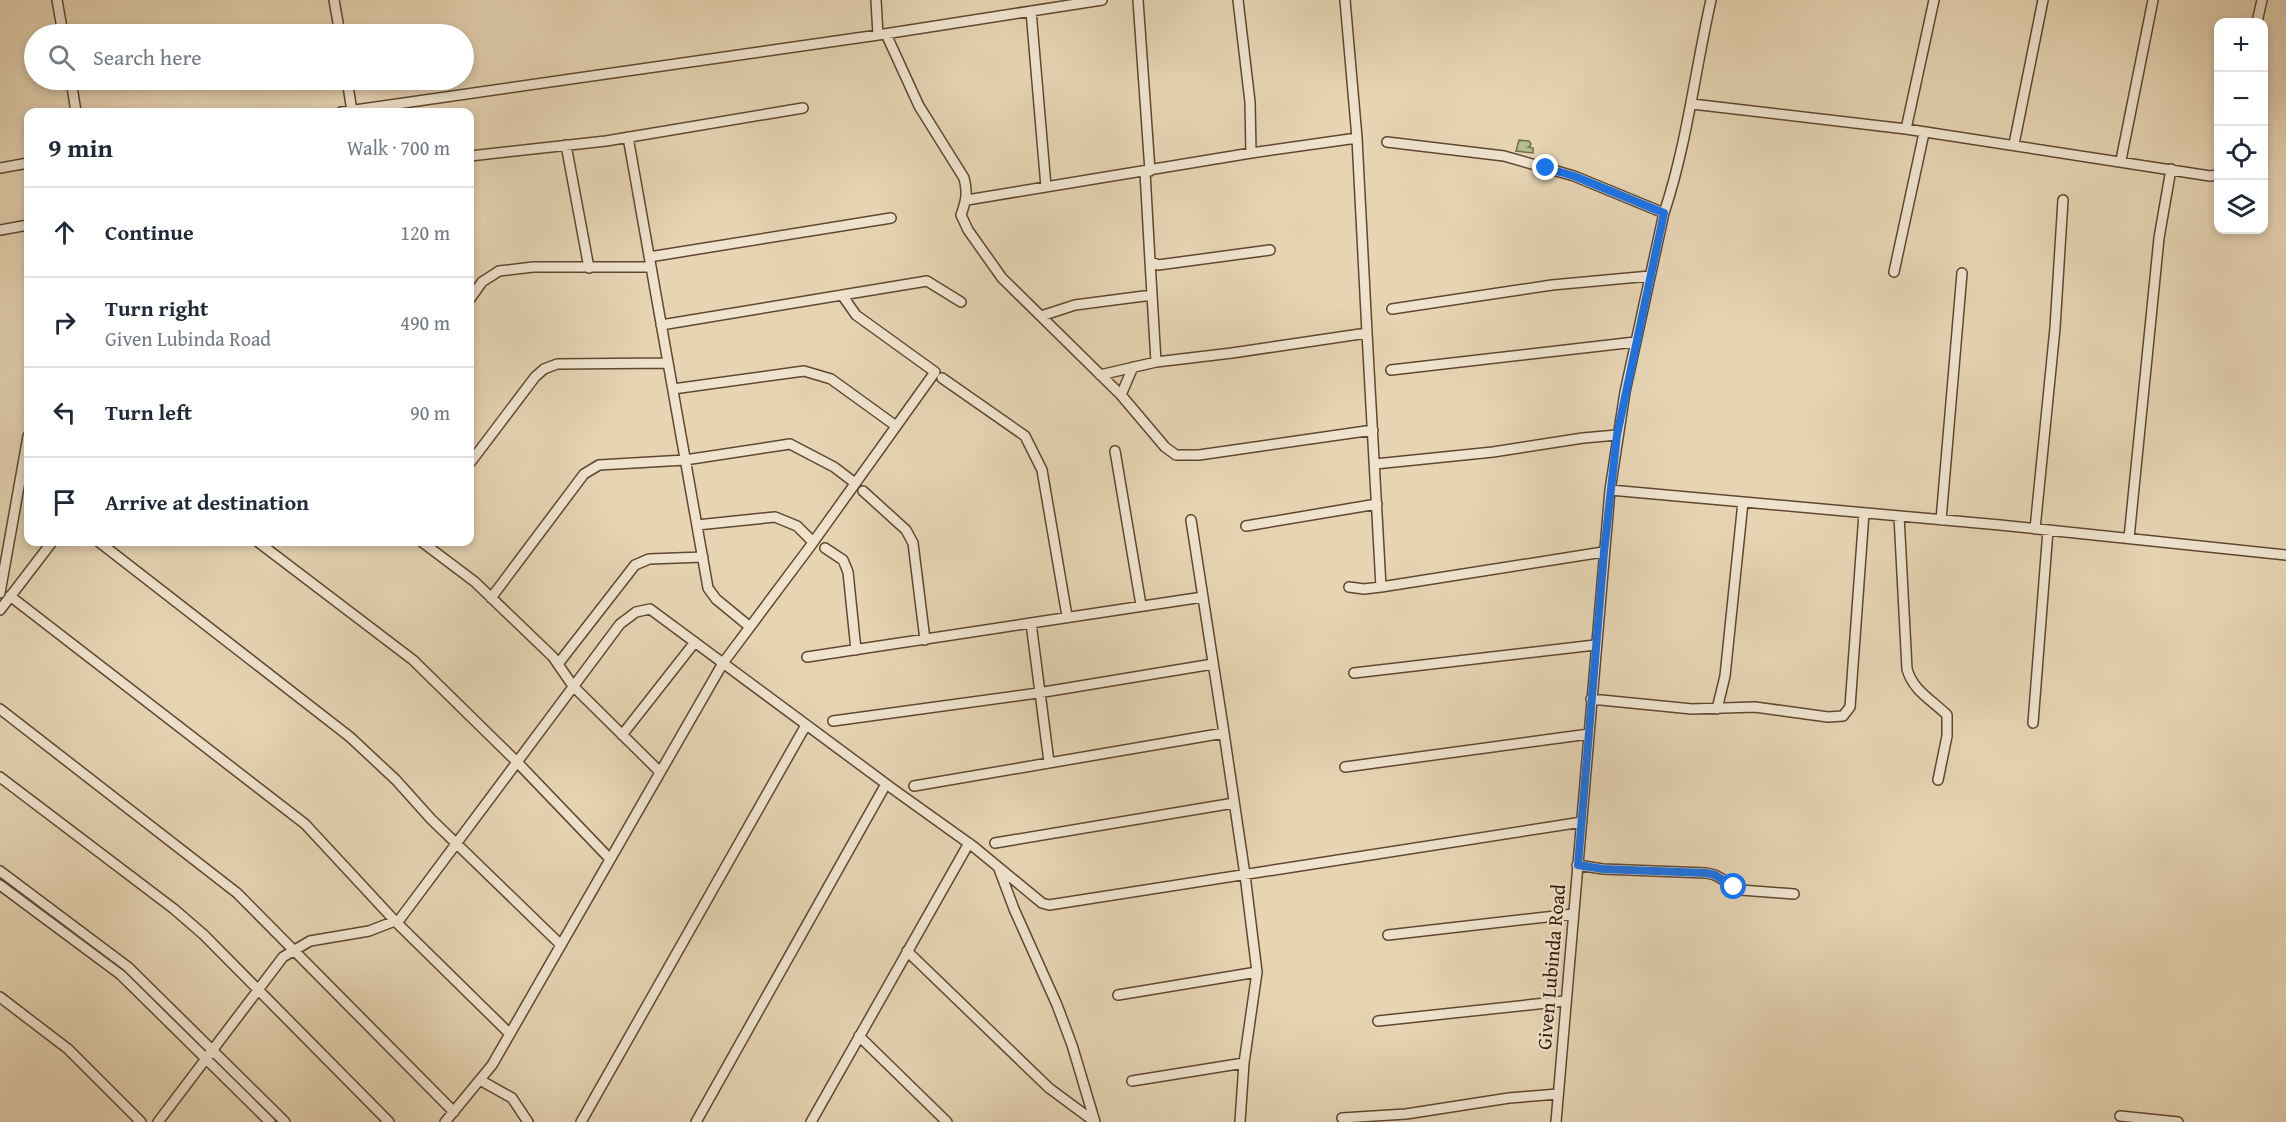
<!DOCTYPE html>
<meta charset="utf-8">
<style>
:root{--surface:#fff;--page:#f2f2f3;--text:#1f2937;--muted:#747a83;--line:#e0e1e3}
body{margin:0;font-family:"Gentium Book Plus",serif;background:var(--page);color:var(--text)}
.controls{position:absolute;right:18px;top:18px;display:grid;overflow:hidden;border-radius:12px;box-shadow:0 3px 9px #0003}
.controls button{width:54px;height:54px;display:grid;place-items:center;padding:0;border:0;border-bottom:2px solid var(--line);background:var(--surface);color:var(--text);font:30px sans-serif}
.stop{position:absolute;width:18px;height:18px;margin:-14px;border:4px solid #1a73e8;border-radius:50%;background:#fff}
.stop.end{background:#1a73e8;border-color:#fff;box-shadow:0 2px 6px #0008}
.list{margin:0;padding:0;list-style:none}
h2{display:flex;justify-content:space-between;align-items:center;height:78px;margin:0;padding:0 24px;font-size:26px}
h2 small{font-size:20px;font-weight:400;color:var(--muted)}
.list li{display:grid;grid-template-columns:39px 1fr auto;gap:18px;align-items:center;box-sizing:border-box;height:90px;padding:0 24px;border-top:2px solid var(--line)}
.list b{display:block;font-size:22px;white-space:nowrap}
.list p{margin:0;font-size:20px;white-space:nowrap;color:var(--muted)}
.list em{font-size:20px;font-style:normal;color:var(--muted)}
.icon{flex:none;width:33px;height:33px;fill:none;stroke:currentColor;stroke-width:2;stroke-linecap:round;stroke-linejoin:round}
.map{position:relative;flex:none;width:2286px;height:1122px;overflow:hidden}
.search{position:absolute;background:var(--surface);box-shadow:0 3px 9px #0003;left:24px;top:24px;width:450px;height:66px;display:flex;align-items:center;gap:15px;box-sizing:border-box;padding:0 21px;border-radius:33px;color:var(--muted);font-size:22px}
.panel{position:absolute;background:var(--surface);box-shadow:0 3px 9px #0003;left:24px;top:108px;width:450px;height:438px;border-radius:12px}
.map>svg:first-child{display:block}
.park{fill:url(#park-dots);stroke:#736a48;stroke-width:1.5}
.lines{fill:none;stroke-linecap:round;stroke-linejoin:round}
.minor-casing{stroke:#60472f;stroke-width:12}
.minor{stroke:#efe3ce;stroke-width:9}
.route{stroke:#1a73e8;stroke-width:8}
.labels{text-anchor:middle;stroke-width:4.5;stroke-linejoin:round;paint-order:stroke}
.street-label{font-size:20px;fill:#331803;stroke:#efe3ce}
</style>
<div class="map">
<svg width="2286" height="1122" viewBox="0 0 2286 1122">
<defs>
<pattern id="park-dots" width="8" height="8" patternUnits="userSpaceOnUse" patternTransform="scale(1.5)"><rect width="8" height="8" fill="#b3bd8e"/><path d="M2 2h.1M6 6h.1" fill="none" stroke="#9aa279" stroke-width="1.8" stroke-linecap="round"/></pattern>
</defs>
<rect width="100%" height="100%" fill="#e6d4b3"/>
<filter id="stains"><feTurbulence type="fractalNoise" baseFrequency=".00333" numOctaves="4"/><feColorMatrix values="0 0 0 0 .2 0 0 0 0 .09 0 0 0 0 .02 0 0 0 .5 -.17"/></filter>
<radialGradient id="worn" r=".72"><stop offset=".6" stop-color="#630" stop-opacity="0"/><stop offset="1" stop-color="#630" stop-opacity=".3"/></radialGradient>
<!-- park -->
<path class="park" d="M1519,140L1529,141L1531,144L1529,147L1533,148V153L1516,151Z"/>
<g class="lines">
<!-- minor casing -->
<g class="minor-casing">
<path id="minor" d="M57,0L63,34
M334,0L340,34
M876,0L878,35
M1138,0L1150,171
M1238,0L1250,102L1251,153
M1345,0L1357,138L1367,333
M1031,11L1046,187
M2257,22L2262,0
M886,34L919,106L964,178C968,193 966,201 961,215L968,230L1002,278L1121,395L1165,447L1176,455H1199L1373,430
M71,80L76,112
M347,80L352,111
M1692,104L1906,129L2210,176L2218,175
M341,112L878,35L1102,0
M1906,129L1934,0
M628,137L708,588L716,599L750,627
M1387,142L1504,156L1574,176L1664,213
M2014,144L2043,0
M566,145L589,268
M470,156L606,141L803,108
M2121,160L2153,0
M0,168L28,163
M1145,172L1150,261L1158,265L1270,250
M967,200L1251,153L1357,138
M0,230L28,225
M649,257L891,218
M1150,261L1156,362
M1894,272L1924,133
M470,299L482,282L499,271L533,267H651
M1392,309L1552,285L1650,276
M1041,316L1075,305L1152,295
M661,325L927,281L961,302
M1391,370L1635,342
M1100,375L1156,362L1232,353L1367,333L1381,587
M942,378L1025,436L1042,470L1067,616
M673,389L804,371L831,379L896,426
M1121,395L1133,367
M1115,451L1141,605
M470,463L535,377L544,369L557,364L668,363
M1375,464L1493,452L1583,438L1617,435
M1610,490L2000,525L2286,555
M863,491L906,530L913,543L925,640
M1899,516L1907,669C1913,691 1932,700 1947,715V736L1938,780
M1191,520L1224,733
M1941,520L1962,273
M697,525L775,517L797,526L813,542
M1246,526L1377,504
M2035,529L2055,328L2063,200
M2129,538L2159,238L2171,169
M99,542L350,737L396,780L431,819L561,945
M258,542L413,660L517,762L610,859
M422,542L475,582L553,657L573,686L660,772
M825,548L843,560L848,572L856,650
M1349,587L1364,589L1381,587L1603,552
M0,593L28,436
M10,596L305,824L395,921L510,1034
M491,598L584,474L599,465L685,460L790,444L834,467L855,483
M0,610L52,542
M807,657L1031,623
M558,664L635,565L649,559L703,557
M1354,673L1595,645
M1591,699L1692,709L1755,707L1828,717L1843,716L1850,707L1864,513
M0,709L237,893L454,1112
M1717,709L1725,676L1743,502
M833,721L1038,693L1213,664
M2033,723L2048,530
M622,735L695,642
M1049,762L1031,623L1203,597
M1345,767L1589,734
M0,777L174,909L204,935L389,1122
M914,786L1224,733L1245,875L1257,972L1244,1063L1240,1122
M995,843L1234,803
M1577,865L1603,869L1706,873L1715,875L1741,890L1794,894
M999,869L1014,909L1057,1005L1072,1045L1095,1122
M0,871L128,967L285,1122
M0,885L121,975L270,1122
M1388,935L1573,914
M907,951L1049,1088L1095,1122
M1118,995L1257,972
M0,997L68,1049L141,1122
M1378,1021L1565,1001
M859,1036L947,1122
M480,1080L512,1098L528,1122
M1132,1081L1244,1063
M2120,1116L2178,1122
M1342,1118L1406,1114L1509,1098L1558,1094
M158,1122L283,957L310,941L369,931L400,919L620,624L636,612L650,609L893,789L974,847L1042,903L1049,905L1582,822
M445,1122L492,1065L723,663L809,548L935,372L856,315L842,295
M581,1122L806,725
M696,1122L886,784
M811,1122L969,843
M1556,1122L1610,490L1625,392L1664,213C1687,144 1695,71 1711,0"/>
</g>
<!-- minor -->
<use href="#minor" class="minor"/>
</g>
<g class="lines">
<!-- route -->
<path class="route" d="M1546,168L1574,176L1664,213L1617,435L1604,552L1578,865L1603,869L1706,873L1715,875L1734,887"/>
</g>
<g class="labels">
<!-- street labels -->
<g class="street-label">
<text transform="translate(1551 967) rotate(-85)" y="7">Given Lubinda Road</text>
</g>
</g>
<rect width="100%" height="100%" filter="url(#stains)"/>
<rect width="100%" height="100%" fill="url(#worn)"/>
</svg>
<div class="controls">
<button>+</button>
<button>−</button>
<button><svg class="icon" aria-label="locate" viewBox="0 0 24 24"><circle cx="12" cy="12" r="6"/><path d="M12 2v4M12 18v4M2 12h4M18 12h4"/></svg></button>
<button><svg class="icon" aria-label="layers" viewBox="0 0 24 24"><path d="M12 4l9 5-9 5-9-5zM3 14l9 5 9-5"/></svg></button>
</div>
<div class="stop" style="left:1734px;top:887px"></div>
<div class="stop end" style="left:1546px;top:168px"></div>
<div class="search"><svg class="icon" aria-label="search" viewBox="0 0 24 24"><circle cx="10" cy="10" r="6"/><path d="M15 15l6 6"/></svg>Search here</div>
<section class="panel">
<h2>9 min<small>Walk · 700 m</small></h2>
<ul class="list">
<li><svg class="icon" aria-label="ahead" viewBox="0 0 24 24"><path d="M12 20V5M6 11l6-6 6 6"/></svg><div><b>Continue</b></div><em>120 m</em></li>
<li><svg class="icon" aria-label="right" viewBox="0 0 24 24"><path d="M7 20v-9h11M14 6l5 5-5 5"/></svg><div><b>Turn right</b><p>Given Lubinda Road</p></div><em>490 m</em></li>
<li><svg class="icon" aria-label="left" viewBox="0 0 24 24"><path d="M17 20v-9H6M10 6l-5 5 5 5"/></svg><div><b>Turn left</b></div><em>90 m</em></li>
<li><svg class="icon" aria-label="arrive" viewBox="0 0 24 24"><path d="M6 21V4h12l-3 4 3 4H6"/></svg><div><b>Arrive at destination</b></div></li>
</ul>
</section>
</div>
